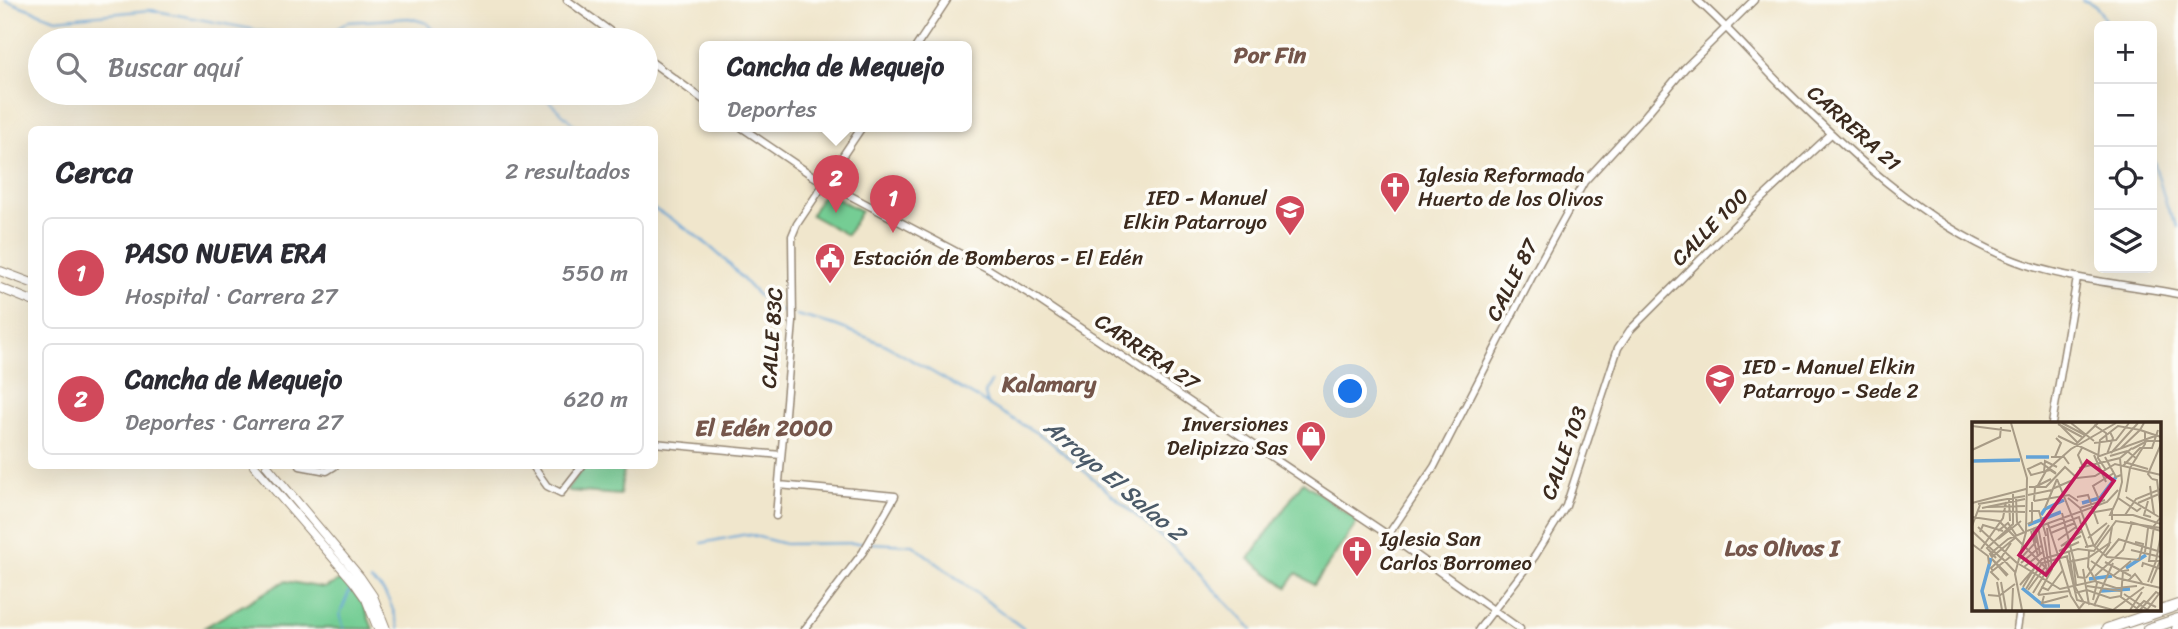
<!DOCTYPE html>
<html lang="es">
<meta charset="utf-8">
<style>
:root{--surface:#fff;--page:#f7f7f7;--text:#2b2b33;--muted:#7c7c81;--line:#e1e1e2;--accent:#d1495b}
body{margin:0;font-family:Sriracha,sans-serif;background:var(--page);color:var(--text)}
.controls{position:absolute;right:21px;top:21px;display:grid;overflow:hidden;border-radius:10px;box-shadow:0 7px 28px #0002}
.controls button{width:63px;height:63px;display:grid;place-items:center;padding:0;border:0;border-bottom:2px solid var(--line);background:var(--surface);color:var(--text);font:35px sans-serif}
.you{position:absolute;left:1351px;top:392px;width:24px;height:24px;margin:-18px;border:5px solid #fff;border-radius:50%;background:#1a73e8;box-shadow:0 0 0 10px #1a73e833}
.badge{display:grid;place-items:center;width:46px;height:46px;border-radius:50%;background:var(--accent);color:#fff;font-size:23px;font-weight:700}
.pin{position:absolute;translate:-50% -58px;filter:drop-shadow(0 2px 4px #0008)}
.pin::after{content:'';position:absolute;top:37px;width:24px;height:21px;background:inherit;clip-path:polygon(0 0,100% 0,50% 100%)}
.popup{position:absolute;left:699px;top:41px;width:273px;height:91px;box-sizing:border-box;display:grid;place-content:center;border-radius:10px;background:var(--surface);filter:drop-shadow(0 2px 5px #0005);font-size:23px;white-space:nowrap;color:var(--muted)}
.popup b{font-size:26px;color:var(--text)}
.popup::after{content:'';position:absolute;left:50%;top:100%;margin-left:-14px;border:14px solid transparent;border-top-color:var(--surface)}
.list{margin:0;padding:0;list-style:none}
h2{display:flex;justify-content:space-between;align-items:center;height:91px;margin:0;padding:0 28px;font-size:30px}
h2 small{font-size:23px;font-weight:400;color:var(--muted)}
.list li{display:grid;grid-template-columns:46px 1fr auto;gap:21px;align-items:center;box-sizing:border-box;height:112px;margin:0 14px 14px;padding:0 14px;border:2px solid var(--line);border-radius:10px}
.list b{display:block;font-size:26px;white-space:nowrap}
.list p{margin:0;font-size:23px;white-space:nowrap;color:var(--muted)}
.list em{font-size:23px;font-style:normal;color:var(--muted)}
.icon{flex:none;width:38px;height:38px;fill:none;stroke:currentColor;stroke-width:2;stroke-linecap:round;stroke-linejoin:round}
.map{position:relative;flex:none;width:2178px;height:629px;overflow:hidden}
.search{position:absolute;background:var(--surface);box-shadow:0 7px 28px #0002;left:28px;top:28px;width:630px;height:77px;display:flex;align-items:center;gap:18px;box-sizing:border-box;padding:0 24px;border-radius:38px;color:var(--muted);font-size:26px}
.panel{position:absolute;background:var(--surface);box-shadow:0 7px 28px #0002;left:28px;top:126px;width:630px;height:343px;border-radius:10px}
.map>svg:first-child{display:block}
.green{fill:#74cd94;stroke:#587c59;stroke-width:2}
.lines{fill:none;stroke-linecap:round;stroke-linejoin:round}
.stream{stroke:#64a3d6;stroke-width:2}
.minor-casing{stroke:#968875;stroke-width:9}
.major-casing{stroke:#968875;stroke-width:10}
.highway-casing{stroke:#968875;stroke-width:12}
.minor{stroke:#fff;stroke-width:6}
.major{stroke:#fff;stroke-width:8}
.highway{stroke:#fff;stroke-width:10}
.labels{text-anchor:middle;stroke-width:7;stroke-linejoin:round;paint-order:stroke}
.street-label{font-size:21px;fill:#3b2a1e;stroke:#fdfcf7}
.poi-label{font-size:21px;fill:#3b2a1e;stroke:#fdfcf7;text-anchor:start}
.neighbourhood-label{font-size:23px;font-weight:bold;fill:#75564b;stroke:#fdfcf7}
.water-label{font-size:23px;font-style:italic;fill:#4b5a68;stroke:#fdfcf7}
.inset-river{fill:none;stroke:#64a3d6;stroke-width:3.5}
.inset-road{fill:none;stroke:#a89b86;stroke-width:2}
.view{fill:#c2185b;fill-opacity:0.15;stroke:#c2185b;stroke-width:3.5}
.inset-edge{fill:none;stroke:#3b2a1e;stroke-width:3.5}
</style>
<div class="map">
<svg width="2178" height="629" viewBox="0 0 2178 629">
<rect width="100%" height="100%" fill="#fdfcf7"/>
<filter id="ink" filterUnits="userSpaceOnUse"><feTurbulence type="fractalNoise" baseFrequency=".0143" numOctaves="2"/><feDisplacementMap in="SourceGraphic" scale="14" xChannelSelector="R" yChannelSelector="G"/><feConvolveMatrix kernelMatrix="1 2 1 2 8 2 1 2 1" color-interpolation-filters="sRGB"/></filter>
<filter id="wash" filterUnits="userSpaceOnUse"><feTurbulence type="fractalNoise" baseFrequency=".00686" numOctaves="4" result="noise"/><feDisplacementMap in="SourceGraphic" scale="28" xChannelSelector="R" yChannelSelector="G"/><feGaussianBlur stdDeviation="1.57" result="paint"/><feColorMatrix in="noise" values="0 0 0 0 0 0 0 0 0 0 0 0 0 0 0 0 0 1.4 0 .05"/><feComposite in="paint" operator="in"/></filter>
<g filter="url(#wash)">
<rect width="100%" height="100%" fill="#f0e6cc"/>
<!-- green -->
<path class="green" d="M824,192L861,211L847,235L811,215Z
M585,466H624L620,495L570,491L567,489Z
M1303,482L1358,521L1314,585L1297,573L1287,587L1249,559Z
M344,579L363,604L373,629L205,627L285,581L324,588Z"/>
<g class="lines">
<!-- stream -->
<path class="stream" d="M5,0L56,19L151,10L309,40L321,38L348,22L409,18L427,23L444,40
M2082,0C2097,4 2102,12 2107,26
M540,93L580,130
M2152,155L2167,207L2178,227
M654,209C680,223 704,240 725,260C746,280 761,307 790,314
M796,315L834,325L884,344L1047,439L1175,549L1252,629
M987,403L985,393L991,382
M702,543L747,534L785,544L864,543
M869,543L913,545L1024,629
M371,581C388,589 394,612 399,629
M344,629L340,614L351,587"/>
</g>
</g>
<g filter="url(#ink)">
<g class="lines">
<!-- minor casing -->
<g class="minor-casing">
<path id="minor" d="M567,0L622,40
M1697,0C1728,27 1754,58 1783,87C1849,152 1920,220 2006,257C2060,280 2121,283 2178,294
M916,47L947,0
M646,58L705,101
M741,127L813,176L987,268L1034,297L1388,535L1520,629
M2052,424L2077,278
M654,443L781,455
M300,466L327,471L335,466
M533,466L547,486L561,493L582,466
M779,485L895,496L863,552L805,629
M776,516L793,322L792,236L797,224L862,127
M1388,535L1434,467L1534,273L1584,182L1644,117L1685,68L1754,0
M1479,629L1535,556L1566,506L1618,348L1630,330L1759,201L1831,134
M2017,629L2020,610"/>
</g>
<!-- major casing -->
<g class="major-casing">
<path id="major" d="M0,271L32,283
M0,288L32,301
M254,466L354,582L366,599L378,629
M267,466L360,577L373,596L386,629"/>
</g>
<!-- highway casing -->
<g class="highway-casing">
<path id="highway" d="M2107,629L2178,605
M2148,629L2178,619
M2177,629H2178"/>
</g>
<!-- minor -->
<use href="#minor" class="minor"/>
<!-- major -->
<use href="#major" class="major"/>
<!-- highway -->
<use href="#highway" class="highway"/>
</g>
</g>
<!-- icons -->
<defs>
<g id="church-pin" transform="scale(1.575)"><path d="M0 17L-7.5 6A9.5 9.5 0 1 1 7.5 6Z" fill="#d1495b" stroke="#fdfcf7"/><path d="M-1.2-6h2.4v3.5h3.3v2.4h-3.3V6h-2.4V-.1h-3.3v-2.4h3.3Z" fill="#fff"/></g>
<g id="school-pin" transform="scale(1.575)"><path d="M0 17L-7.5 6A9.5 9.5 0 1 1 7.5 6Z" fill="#d1495b" stroke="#fdfcf7"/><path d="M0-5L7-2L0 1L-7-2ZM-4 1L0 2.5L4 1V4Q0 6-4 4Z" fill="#fff"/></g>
<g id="civic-pin" transform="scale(1.575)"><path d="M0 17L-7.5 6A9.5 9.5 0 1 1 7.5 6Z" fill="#d1495b" stroke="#fdfcf7"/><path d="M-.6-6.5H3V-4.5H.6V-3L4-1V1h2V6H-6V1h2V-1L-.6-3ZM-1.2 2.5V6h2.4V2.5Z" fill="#fff"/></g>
<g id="shop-pin" transform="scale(1.575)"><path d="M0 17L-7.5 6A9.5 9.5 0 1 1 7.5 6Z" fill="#d1495b" stroke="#fdfcf7"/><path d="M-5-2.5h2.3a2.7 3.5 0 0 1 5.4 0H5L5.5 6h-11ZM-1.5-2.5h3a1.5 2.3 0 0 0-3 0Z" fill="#fff"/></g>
</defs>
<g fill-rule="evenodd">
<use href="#church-pin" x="1395" y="187"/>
<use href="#school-pin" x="1290" y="210"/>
<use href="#civic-pin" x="830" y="258"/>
<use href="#school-pin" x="1720" y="379"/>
<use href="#shop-pin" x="1311" y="436"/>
<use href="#church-pin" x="1357" y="551"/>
</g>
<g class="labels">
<!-- street labels -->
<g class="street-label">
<text transform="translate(1854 128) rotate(42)" y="7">CARRERA 21</text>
<text transform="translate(1710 227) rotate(-45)" y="7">CALLE 100</text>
<text transform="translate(1512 280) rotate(-63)" y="7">CALLE 87</text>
<text transform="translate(772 338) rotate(-86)" y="7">CALLE 83C</text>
<text transform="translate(1147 352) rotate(34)" y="7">CARRERA 27</text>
<text transform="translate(1564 453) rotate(-70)" y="7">CALLE 103</text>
</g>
<!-- poi labels -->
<g class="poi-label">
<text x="1418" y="182">Iglesia Reformada<tspan x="1418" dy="24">Huerto de los Olivos</tspan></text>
<text x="1267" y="205" text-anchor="end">IED - Manuel<tspan x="1267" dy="24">Elkin Patarroyo</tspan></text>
<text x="853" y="265">Estación de Bomberos - El Edén</text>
<text x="1743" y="374">IED - Manuel Elkin<tspan x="1743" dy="24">Patarroyo - Sede 2</tspan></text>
<text x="1288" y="431" text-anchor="end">Inversiones<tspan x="1288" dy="24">Delipizza Sas</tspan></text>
<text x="1380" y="546">Iglesia San<tspan x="1380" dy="24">Carlos Borromeo</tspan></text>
</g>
<!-- neighbourhood labels -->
<g class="neighbourhood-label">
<text x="1270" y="63">Por Fin</text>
<text x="1049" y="392">Kalamary</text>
<text x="764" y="436">El Edén 2000</text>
<text x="1782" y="556">Los Olivos I</text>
</g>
<!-- water labels -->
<g class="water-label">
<text transform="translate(1115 480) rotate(40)" y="8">Arroyo El Salao 2</text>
</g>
</g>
<!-- overview -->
<g transform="translate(1972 422)">
<rect width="189" height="189" fill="#f0e6cc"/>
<path class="inset-river" d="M54,35H77M0,39L48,38M110,81L128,76L144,55M69,93L73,87L92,78M56,103L89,90M154,146L174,133M117,157L140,154M50,166L72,184H88M129,169L158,167M15,188L10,169L19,136"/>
<path class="inset-road" d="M39,1L55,56L54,110L43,152L50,188M90,1L113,13M99,1L122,19M86,2L110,15M88,3L105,20M122,3L134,11L135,20M0,4L39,9M86,14L128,34L183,14M122,21L144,18L157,1M104,22L126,1M110,26L106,33L111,45M148,27L168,8L189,15M160,27L175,19H189M0,28L28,15L29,5M139,31L166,1M135,32L141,16L138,10M122,33L134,60M138,34L155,29L165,37M79,35H92L97,42M83,35L89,21L84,16M133,35L144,55L149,53M152,40L176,47M151,44L168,26H180L186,8M107,46L148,36L160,26M134,48L126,36L128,18L146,4L168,8L172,1M72,50L73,39L85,45M84,52L78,48L59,53L56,47L69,41L84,51M85,57L105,107M180,57L176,52L189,22M180,57L185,58L189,90M178,64L182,92M57,65H74L93,45L105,56L123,54L143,42L189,53M65,65L74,49L99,27L144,1M80,67L101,58M154,70L158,46L173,22V10M56,73L80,68M44,75L45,100L52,110M105,75L116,73L126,102M154,75L187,95M96,76L108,86L122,124L135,135L167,138L171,122L163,120M146,76L150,60L148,36M37,77L38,99M62,79L63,65L79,57M62,79L97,73L106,79M176,79L172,93L179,95M0,81L54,67M166,81L187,72M6,82L53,74M129,82L121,64L142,51M16,85L53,84M10,86L53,77M73,86L85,57M108,86L133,78M169,86L165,89L146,76L138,93H161L189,102M6,89L53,90M57,89H67L74,114M90,91L106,155L113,156M117,91L140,87V98M153,93L164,77L189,67M0,95L27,99L76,148M158,100L189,109M56,102L60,100V80M76,102L99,174L108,188M0,104L8,83M108,104L116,126M6,105L45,141M63,106L68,132M77,106L107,95L109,102M0,109L29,136L39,121M26,109L36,101L44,113M55,109L135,80L146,68M59,109L66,134M8,110L11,103L31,109M79,111L103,101M189,112L184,139H189M109,114L89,124L110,109M43,116L20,135L18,132L36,117L53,110M116,116L135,101M26,117L49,99M146,117L189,130M86,118L104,105M0,122L16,134L17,142M113,125L123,123L137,103M9,127L31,96L34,80M159,128L189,135M87,129L107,120M117,129L116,145L125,161L121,178M97,130L102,163L112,181L106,188M173,130L176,106M133,134L147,117M95,135L105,178L141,188M24,136L15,126L41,102V70M48,137L64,120L61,107M101,137L104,163M119,139L145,156L189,166M96,140L116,136L139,120M133,140L159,154M49,141L69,124M47,142L88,167L123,159L144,166L165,164M52,145L72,129M170,145L171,141L189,147M111,147L117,183M157,148L151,149L149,175L167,188M21,149L19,146L30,136L43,150M35,154L20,137L36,153M123,154L151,128L160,101M141,154L159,139M114,156L137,123L140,105M27,158L19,150L38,135M156,159L163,152L170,161M25,160L30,188M29,160L34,188M176,160L184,139H177L182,104L188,96M179,161L188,139M48,163L70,137L106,127L122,129L144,99L189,106M115,164L149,169M51,165L62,147M69,165L76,168L91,148M54,167L70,141L96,134M56,168L74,144L66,105M61,171L77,145L72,115M103,171L115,168L138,176L149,174M152,172L176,188M16,173L27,174L43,162M66,173L80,147L75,106M66,173L97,169M72,174L70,181L96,174M122,184L141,141M40,188L41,166M141,188L172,165M158,188L170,170M163,188L172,179L184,185M168,188L184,170L189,173M175,188L189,169"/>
<path class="view" d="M115,39L142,59L74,153L47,133Z"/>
<rect width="189" height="189" class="inset-edge"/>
</g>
</svg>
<div class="controls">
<button>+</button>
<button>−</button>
<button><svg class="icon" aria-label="locate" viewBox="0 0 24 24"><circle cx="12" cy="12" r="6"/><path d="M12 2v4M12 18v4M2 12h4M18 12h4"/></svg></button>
<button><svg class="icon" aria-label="layers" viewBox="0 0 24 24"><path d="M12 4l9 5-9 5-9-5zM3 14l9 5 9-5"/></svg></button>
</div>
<div class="you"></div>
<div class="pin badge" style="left:893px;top:233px">1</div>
<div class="pin badge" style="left:836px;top:213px">2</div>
<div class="popup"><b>Cancha de Mequejo</b>Deportes</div>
<div class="search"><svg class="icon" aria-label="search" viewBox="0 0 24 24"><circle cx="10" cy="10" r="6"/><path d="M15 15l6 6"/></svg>Buscar aquí</div>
<section class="panel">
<h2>Cerca<small>2 resultados</small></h2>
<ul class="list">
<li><span class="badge">1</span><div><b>PASO NUEVA ERA</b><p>Hospital · Carrera 27</p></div><em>550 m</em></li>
<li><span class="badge">2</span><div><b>Cancha de Mequejo</b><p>Deportes · Carrera 27</p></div><em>620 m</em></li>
</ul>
</section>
</div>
